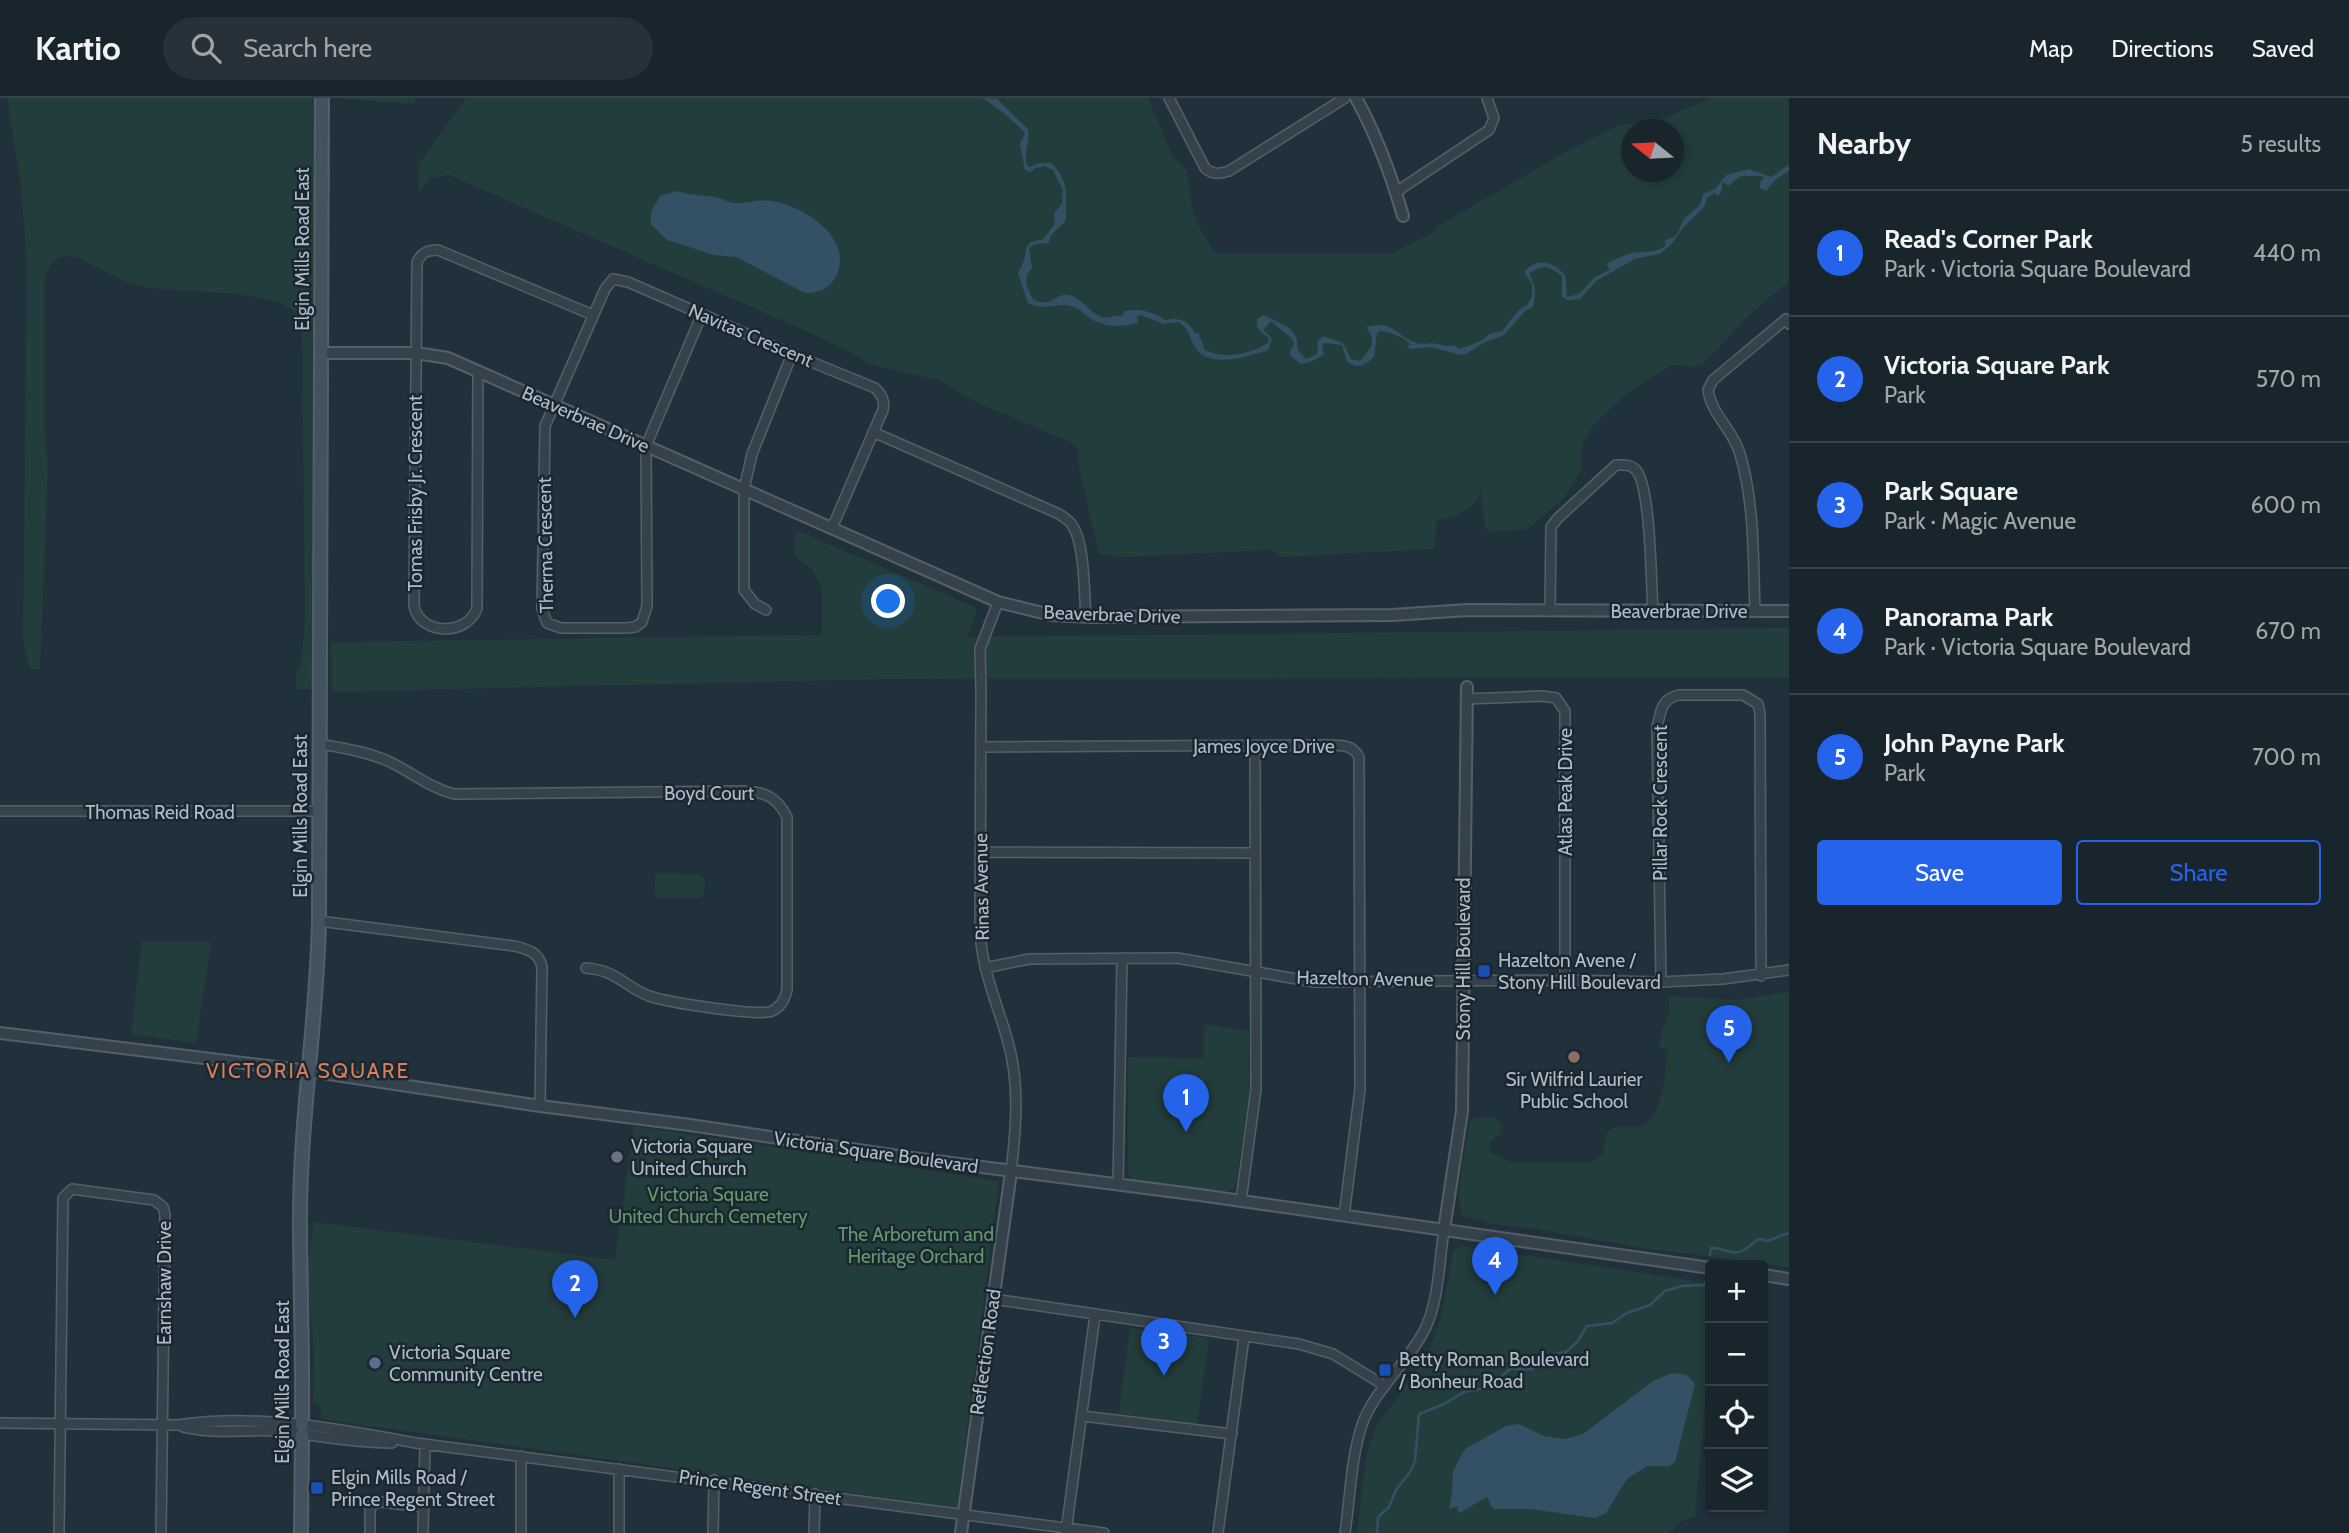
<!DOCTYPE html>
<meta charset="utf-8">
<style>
:root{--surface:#19252d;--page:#263139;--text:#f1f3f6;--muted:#9fa5aa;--line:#374249;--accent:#2563eb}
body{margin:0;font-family:Cabin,sans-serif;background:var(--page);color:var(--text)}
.controls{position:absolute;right:21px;bottom:21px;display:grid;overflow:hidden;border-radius:7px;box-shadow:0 4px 10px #0003}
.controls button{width:63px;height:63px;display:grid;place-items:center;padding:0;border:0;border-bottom:2px solid var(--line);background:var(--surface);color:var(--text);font:35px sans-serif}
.compass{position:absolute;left:1621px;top:21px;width:63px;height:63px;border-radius:50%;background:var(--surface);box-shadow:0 4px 10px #0003;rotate:288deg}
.you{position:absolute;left:889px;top:504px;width:24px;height:24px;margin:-18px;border:5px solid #fff;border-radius:50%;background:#1a73e8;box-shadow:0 0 0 10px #1a73e833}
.badge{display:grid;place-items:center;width:46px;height:46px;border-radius:50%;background:var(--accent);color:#fff;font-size:23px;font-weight:700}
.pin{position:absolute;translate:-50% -58px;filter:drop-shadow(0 2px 4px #0008)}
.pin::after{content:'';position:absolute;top:37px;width:24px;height:21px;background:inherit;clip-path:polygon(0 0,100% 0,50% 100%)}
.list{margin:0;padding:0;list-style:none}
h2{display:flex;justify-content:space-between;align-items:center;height:91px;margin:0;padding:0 28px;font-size:30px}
h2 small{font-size:23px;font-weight:400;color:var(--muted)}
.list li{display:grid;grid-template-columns:46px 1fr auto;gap:21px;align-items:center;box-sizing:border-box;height:126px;padding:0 28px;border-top:2px solid var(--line)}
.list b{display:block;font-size:26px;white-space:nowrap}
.list p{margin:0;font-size:23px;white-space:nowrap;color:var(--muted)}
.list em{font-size:23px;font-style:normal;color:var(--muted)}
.actions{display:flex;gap:14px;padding:21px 28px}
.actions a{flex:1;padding:16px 0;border:2px solid var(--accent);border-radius:7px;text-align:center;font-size:24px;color:var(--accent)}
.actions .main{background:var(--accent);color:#fff}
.icon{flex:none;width:38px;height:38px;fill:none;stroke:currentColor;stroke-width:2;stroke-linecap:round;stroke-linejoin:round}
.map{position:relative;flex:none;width:1789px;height:1435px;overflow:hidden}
header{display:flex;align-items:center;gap:42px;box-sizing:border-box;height:98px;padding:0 35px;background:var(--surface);border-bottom:2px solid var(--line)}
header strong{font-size:33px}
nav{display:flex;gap:38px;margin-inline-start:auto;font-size:24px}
.search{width:490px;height:63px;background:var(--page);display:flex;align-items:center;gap:18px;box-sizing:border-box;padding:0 24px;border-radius:38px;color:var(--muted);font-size:26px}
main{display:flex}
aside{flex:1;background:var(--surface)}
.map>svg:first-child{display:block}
.green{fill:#233d3c;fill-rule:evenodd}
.water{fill:#345064}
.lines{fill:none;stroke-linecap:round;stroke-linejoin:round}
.stream{stroke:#345064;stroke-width:2.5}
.minor-casing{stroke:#53606a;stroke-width:12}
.tertiary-casing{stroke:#53606a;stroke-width:14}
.secondary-casing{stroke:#53606a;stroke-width:16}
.minor{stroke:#35424c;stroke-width:9}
.tertiary{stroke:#35424c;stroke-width:10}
.secondary{stroke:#43525f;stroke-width:12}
.transit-dot{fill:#1a4fb4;stroke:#1a2731;stroke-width:2.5}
.education-dot{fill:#8d6e63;stroke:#1a2731;stroke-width:2.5}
.worship-dot{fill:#6b7280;stroke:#1a2731;stroke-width:2.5}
.service-dot{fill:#5c6f8a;stroke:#1a2731;stroke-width:2.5}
.labels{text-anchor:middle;stroke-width:5;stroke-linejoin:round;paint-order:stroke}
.street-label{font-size:19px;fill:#b0bdc8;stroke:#1a2731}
.poi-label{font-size:19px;fill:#b0bdc8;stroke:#1a2731;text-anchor:start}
.park-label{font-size:19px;fill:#669a6a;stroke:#1a2731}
.neighbourhood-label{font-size:21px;letter-spacing:2px;fill:#d97d5a;stroke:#1a2731}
</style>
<header>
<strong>Kartio</strong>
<div class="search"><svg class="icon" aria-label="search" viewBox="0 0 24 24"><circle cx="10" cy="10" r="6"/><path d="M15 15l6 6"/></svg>Search here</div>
<nav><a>Map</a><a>Directions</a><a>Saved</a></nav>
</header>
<main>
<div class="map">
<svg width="1789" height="1435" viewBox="0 0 1789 1435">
<rect width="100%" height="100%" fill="#21313c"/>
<!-- green -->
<path class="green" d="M7,0H316L313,591H296V577L301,566L305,524L302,233C301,229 300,221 298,218C278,189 176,196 140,188C118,183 96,168 75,159C55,155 46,168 44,187V331L48,367L40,571H30L23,541L27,163L20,80Z
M332,0H416L414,6Z
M466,0H1148L1173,59L1187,73C1190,107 1194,128 1216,155H1391L1433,135L1438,128L1569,52L1619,27L1656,24L1711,0H1789V183L1749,217L1703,266L1693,269L1672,267L1626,296L1593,328L1583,345L1581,357L1582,372L1564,400L1527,431L1490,434L1485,430L1481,393C1473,414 1456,418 1436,423L1435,451L1282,459L1269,452L1123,459L1099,456L1079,369L1078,350L1073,345L978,305L938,282L869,266L857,258L804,232L449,77L430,80L419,95V66ZM1632,32H1674V74H1632Z
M796,432L977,510L968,539L1789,530V580L886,581L332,594L331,544L822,537V490L812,471L794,457Z
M657,775L699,776L705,781L704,796L700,800H658L655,797V778Z
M142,843L211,844L196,945L131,936Z
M1789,894V1169L1643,1150L1537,1131L1486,1125V1123L1464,1119C1452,1102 1467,1048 1469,1025L1473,1020L1495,1019L1502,1026L1500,1036L1490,1043L1489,1054L1510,1064H1593L1602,1056C1605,1050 1603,1041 1607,1035C1617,1022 1635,1035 1647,1025C1665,1009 1664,974 1668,952L1660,950C1658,940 1663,931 1667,922C1670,915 1669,905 1669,898L1736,902Z
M1204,926L1249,933V994L1236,1088L1227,1094L1136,1084L1131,1081L1128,1074V959L1204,960Z
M634,1028L999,1083L957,1410L321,1321L322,1313L317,1305H313L314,1257L307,1170L314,1124L615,1162Z
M1461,1148L1710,1185V1247L1695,1419L1680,1424L1669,1435H1357L1366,1358L1376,1329L1428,1256L1442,1216L1453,1153Z
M1130,1230L1209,1240L1197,1326L1119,1316Z"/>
<!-- water -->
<path class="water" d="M983,0L997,1L1028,31C1031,43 1023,54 1027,67L1030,69L1038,65H1051C1070,83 1066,99 1066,122C1060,130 1049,135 1049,145L1035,146L1029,150L1032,170C1023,180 1026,188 1033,201C1051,212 1055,194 1069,197C1081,200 1090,214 1101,219C1106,221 1116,217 1123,218L1124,213C1140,211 1151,212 1165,222C1179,219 1188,222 1195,235L1199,236L1205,252C1226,262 1249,256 1268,245L1269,240C1261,234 1254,230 1258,220L1264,217L1291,231L1297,241V251L1306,261L1316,257L1318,250L1317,244L1323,238L1343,245L1351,261L1360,263C1372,249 1377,244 1366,229C1394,222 1393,236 1416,245C1422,247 1431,244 1438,246C1445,248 1447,249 1454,247L1460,251L1483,242L1489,236L1502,233L1518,213L1528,206L1532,199V186L1524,174C1537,159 1553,163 1565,177L1567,199L1579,196L1595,179L1609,172L1607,165C1614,162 1621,159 1628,156C1641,152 1655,157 1666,147L1664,143L1676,138L1684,121L1700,107L1703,96L1715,91L1726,77L1741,73L1749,71L1771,79C1779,75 1782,70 1789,67V73L1776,81L1766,93L1760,90V84L1764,80L1761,78H1741L1728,88L1723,84L1721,95L1718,98L1715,95L1707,100L1704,109L1682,131L1672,146L1659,156L1635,161L1596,183L1580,201L1568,202L1562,199V178C1545,166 1547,167 1529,175C1536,187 1536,195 1533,209L1525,213L1504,237L1483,245L1466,256L1461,257L1431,249L1410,251L1407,248L1411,247C1404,239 1391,234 1380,233L1377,235L1374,259C1364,268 1359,271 1347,264L1342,247L1324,245L1322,248L1324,255C1318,262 1308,265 1300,266L1289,256L1294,246L1293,242L1271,223L1263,232L1272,240L1268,252C1249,258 1206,273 1194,247C1188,236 1191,234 1179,224L1164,226L1141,217L1137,218L1138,225C1122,229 1104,230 1090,220C1083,216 1080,210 1071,208C1054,204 1048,214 1028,205L1018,176L1024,162L1027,148L1031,144L1043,141L1055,126L1054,116L1062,105L1063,92L1053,72L1044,68L1036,70L1030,74L1025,72L1020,46L1025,35L1004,15Z
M677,93C691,98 705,97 719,100C724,101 729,105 734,105C750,106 758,99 777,104C808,111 854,142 836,178C830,191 818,195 805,195L736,159L714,157L667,142L651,126V114L660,98Z
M1672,1275L1687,1277L1695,1286L1675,1364L1669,1368H1647L1627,1381L1606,1415L1595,1420L1530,1411H1493L1487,1399L1459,1415L1457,1408L1449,1411L1452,1396L1453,1373L1465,1351L1506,1328L1519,1326L1544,1338L1564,1341L1583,1336L1653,1283Z"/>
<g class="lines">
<!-- stream -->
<path class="stream" d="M1710,1157L1711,1150C1723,1149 1731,1159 1744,1152C1753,1148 1755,1137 1767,1143L1789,1135
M1377,1435L1378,1419L1389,1409L1396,1392L1410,1374L1415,1363L1419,1316L1444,1306L1464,1294L1487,1290L1510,1271H1533L1555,1256L1566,1254L1577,1244L1587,1228L1612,1225L1627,1215L1650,1207L1665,1193L1682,1188L1703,1187L1708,1182"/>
<!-- minor casing -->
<g class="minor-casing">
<path id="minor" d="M1169,0L1205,70C1213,77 1219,76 1229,73L1345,0
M1396,94L1489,32L1494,20L1487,0
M702,216L646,348L647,508L642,524L635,529L626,530H561L547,525L542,511L545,328L605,191L613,181L628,184L692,212L702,216L787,254L792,256L875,290C882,297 885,303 883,312L832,430
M478,274L477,510C468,538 420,538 414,508L417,164C422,154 428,152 438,152L593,217
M873,334L1059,416C1063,419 1069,422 1072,427C1085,445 1084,496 1086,519
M998,504L980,551L981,594L980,834C982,873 998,907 1008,944C1020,986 1016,1031 1011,1074
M766,512L755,506L744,492V391L752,356L792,256
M1550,513L1551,429L1558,420L1616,367C1624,367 1630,366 1636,372C1651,389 1651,486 1653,513
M1755,513C1753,461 1755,407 1740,356C1734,333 1711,316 1708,292L1713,282L1786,221L1789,226
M1466,601L1542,598L1556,600L1565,613V882
M320,646C343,650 368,654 390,664C413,675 430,690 454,696L744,693C765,694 777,699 787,719V892C785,901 781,909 772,913C759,919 666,904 649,898C623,888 619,873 586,870
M981,649L1329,647C1342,648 1352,646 1359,659L1360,991L1344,1118
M0,713H319
M980,754L1255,755
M319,823L514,848C527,851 539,854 542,869L540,1008
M985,870L1029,861L1177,860L1314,884L1565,882L1661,884L1723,881L1789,872
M1661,884L1657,629C1661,613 1661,601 1679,597H1743L1758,606L1760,615L1761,878
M1118,1087L1122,860
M1241,1103L1256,991L1255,648
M993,1201L1299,1246L1333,1256L1385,1288
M1082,1318L1232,1336
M0,1325L178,1327C257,1315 339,1331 416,1345L1104,1435
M183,1329C214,1337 246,1331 277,1333C315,1337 353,1345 392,1345
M1066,1434L1095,1217
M59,1435L63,1100L72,1091L154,1102L163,1109L165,1116L161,1435
M370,1435V1412L373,1406L381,1404L423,1409
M423,1435L425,1346
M521,1435V1358
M619,1435V1371
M713,1435L714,1382
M814,1435L815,1396
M1218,1435L1244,1239
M1345,1435C1350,1401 1351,1357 1363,1324C1377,1289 1408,1265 1425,1231C1439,1202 1439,1164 1444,1132"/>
</g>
<!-- tertiary casing -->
<g class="tertiary-casing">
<path id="tertiary" d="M1356,0C1377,38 1391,76 1403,118
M321,255H416L448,260L998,504L1051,517L1092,519L1392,517L1468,512L1789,513
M0,935L309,973L540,1008L690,1027L912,1060L1200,1097L1710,1170
M1444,1132L1462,1013L1467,589
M1763,1177L1789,1181
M961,1435L1011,1074"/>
</g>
<!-- secondary casing -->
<g class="secondary-casing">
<path id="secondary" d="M302,1327C303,1258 300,1189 300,1120C300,1021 317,922 319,823L322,0
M301,1435L302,1337"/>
</g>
<!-- minor -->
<use href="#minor" class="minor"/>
<!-- tertiary -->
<use href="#tertiary" class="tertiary"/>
<!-- secondary -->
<use href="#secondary" class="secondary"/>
</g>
<!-- markers -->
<g class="transit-dot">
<rect x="1477" y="866" width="14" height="14" rx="3.5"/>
<rect x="1378" y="1265" width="14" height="14" rx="3.5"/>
<rect x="310" y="1383" width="14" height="14" rx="3.5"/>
</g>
<circle class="education-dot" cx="1574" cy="959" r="7"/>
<circle class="worship-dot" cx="617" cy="1059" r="7"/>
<circle class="service-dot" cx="375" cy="1265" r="7"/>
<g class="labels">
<!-- street labels -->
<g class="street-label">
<text transform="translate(302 151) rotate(-90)" y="7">Elgin Mills Road East</text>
<text transform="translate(751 237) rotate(23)" y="7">Navitas Crescent</text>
<text transform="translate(586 321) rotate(24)" y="7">Beaverbrae Drive</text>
<text transform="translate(415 395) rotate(-90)" y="7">Tomas Frisby Jr. Crescent</text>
<text transform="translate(545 447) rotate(-91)" y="7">Therma Crescent</text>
<text x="1679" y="520">Beaverbrae Drive</text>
<text transform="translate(1112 516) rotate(2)" y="7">Beaverbrae Drive</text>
<text x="1264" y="655">James Joyce Drive</text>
<text transform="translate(1565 694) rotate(-90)" y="7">Atlas Peak Drive</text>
<text x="709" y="702">Boyd Court</text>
<text transform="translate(1660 705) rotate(-90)" y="7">Pillar Rock Crescent</text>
<text x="160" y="721">Thomas Reid Road</text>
<text transform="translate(300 718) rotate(-90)" y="7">Elgin Mills Road East</text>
<text transform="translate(981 789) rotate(-91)" y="7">Rinas Avenue</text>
<text transform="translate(1463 861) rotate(-90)" y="7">Stony Hill Boulevard</text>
<text transform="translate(1365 880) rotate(1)" y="7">Hazelton Avenue</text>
<text transform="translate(876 1054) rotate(8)" y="7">Victoria Square Boulevard</text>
<text transform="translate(164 1185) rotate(-90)" y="7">Earnshaw Drive</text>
<text transform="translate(985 1254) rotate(-82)" y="7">Reflection Road</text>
<text transform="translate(282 1284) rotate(-90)" y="7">Elgin Mills Road East</text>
<text transform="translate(760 1389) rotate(8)" y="7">Prince Regent Street</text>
</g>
<!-- poi labels -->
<g class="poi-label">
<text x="1498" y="869">Hazelton Avene /<tspan x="1498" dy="22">Stony Hill Boulevard</tspan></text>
<text x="1574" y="988" text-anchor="middle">Sir Wilfrid Laurier<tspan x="1574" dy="22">Public School</tspan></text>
<text x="631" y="1055">Victoria Square<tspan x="631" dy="22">United Church</tspan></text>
<text x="389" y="1261">Victoria Square<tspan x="389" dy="22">Community Centre</tspan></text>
<text x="1399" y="1268">Betty Roman Boulevard<tspan x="1399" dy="22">/ Bonheur Road</tspan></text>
<text x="331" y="1386">Elgin Mills Road /<tspan x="331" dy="22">Prince Regent Street</tspan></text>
</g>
<!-- park labels -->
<g class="park-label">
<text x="708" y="1103">Victoria Square<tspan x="708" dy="22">United Church Cemetery</tspan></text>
<text x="916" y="1143">The Arboretum and<tspan x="916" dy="22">Heritage Orchard</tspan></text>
</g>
<!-- neighbourhood labels -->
<g class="neighbourhood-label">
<text x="308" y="980">VICTORIA SQUARE</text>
</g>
</g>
</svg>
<div class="controls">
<button>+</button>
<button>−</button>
<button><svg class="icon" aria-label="locate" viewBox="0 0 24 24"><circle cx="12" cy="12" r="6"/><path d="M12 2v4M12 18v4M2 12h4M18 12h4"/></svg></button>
<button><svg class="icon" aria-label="layers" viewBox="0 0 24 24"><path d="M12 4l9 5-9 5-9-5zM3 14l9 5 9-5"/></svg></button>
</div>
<svg class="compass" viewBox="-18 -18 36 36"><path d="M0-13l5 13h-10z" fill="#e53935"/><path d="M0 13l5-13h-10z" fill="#9fa5aa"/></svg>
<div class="you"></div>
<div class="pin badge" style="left:1186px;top:1034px">1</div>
<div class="pin badge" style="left:575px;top:1220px">2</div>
<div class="pin badge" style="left:1164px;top:1278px">3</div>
<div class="pin badge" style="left:1495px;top:1197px">4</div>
<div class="pin badge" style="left:1729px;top:965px">5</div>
</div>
<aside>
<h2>Nearby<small>5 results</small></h2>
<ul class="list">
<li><span class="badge">1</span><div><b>Read's Corner Park</b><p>Park · Victoria Square Boulevard</p></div><em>440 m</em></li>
<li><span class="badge">2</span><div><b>Victoria Square Park</b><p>Park</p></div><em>570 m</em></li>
<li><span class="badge">3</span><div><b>Park Square</b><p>Park · Magic Avenue</p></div><em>600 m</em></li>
<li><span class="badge">4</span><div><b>Panorama Park</b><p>Park · Victoria Square Boulevard</p></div><em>670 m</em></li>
<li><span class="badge">5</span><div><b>John Payne Park</b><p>Park</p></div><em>700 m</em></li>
</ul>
<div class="actions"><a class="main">Save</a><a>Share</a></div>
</aside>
</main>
